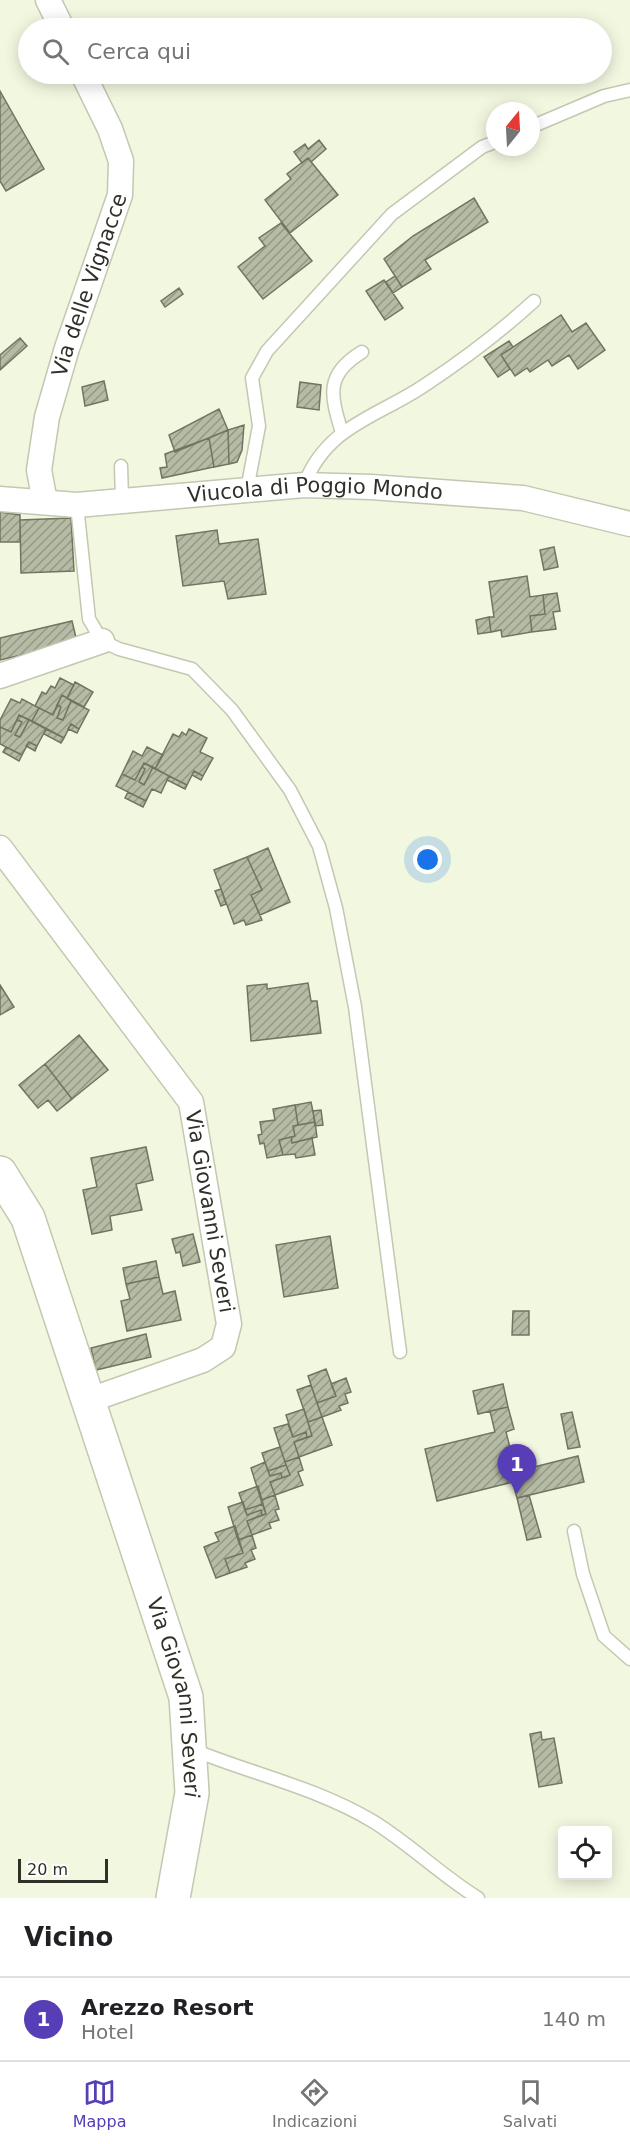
<!DOCTYPE html>
<html lang="it">
<style>
:root{--surface:#fff;--page:#f2f2f2;--text:#202124;--muted:#757577;--line:#e0e0e0;--accent:#573eb6}
body{margin:0;font-family:"DejaVu Sans",sans-serif;background:var(--page);color:var(--text)}
.controls{position:absolute;right:18px;bottom:18px;display:grid;overflow:hidden;border-radius:6px;box-shadow:0 3px 15px #0003}
.controls button{width:54px;height:54px;display:grid;place-items:center;padding:0;border:0;border-bottom:2px solid var(--line);background:var(--surface);color:var(--text);font:30px sans-serif}
.compass{position:absolute;left:486px;top:102px;width:54px;height:54px;border-radius:50%;background:var(--surface);box-shadow:0 3px 15px #0003;rotate:18deg}
.scale{position:absolute;left:18px;bottom:15px;width:90px;box-sizing:border-box;padding-left:6px;border:3px solid #2f3128;border-top:0;font-size:16px;line-height:21px;white-space:nowrap;color:#2f3128;-webkit-text-stroke:4px #fff;paint-order:stroke}
.you{position:absolute;left:428px;top:860px;width:21px;height:21px;margin:-15px;border:4px solid #fff;border-radius:50%;background:#1a73e8;box-shadow:0 0 0 9px #1a73e833}
.badge{display:grid;place-items:center;width:39px;height:39px;border-radius:50%;background:var(--accent);color:#fff;font-size:20px;font-weight:700}
.pin{position:absolute;translate:-50% -50px;filter:drop-shadow(0 2px 3px #0008)}
.pin::after{content:'';position:absolute;top:32px;width:21px;height:18px;background:inherit;clip-path:polygon(0 0,100% 0,50% 100%)}
.list{margin:0;padding:0;list-style:none}
h2{display:flex;justify-content:space-between;align-items:center;height:78px;margin:0;padding:0 24px;font-size:26px}
h2 small{font-size:20px;font-weight:400;color:var(--muted)}
.list li{display:grid;grid-template-columns:39px 1fr auto;gap:18px;align-items:center;box-sizing:border-box;height:84px;padding:0 24px;border-top:2px solid var(--line)}
.list b{display:block;font-size:22px;white-space:nowrap}
.list p{margin:0;font-size:20px;white-space:nowrap;color:var(--muted)}
.list em{font-size:20px;font-style:normal;color:var(--muted)}
.icon{flex:none;width:33px;height:33px;fill:none;stroke:currentColor;stroke-width:2;stroke-linecap:round;stroke-linejoin:round}
.map{position:relative;flex:none;width:630px;height:1898px;overflow:hidden}
.search{position:absolute;background:var(--surface);box-shadow:0 3px 15px #0003;left:18px;right:18px;top:18px;height:66px;display:flex;align-items:center;gap:15px;box-sizing:border-box;padding:0 21px;border-radius:33px;color:var(--muted);font-size:22px}
.sheet{height:162px;background:var(--surface)}
nav{display:flex;justify-content:space-around;align-items:center;box-sizing:border-box;height:84px;border-top:2px solid var(--line);background:var(--surface);font-size:16px;color:var(--muted)}
nav a{display:grid;justify-items:center;gap:3px}
nav .on{color:var(--accent)}
.map>svg:first-child{display:block}
.building{fill:url(#building-hatch);stroke:#717560;stroke-width:1.5}
.lines{fill:none;stroke-linecap:round;stroke-linejoin:round}
.lane-casing{stroke:#c2c8b1;stroke-width:15}
.street-casing{stroke:#c2c8b1;stroke-width:27}
.secondary-casing{stroke:#c2c8b1;stroke-width:36}
.lane{stroke:#fff;stroke-width:12}
.street{stroke:#fff;stroke-width:24}
.secondary{stroke:#fff;stroke-width:33}
.labels{text-anchor:middle;stroke-width:6;stroke-linejoin:round;paint-order:stroke}
.street-label{font-size:21px;fill:#2f3128;stroke:#fff}
</style>
<div class="map">
<svg width="630" height="1898" viewBox="0 0 630 1898">
<defs>
<pattern id="building-hatch" width="6" height="6" patternUnits="userSpaceOnUse" patternTransform="scale(1.5)"><rect width="6" height="6" fill="#b6bba5"/><path d="M-1 1l2-2M0 6l6-6M5 7l2-2" fill="none" stroke="#949986"/></pattern>
</defs>
<rect width="100%" height="100%" fill="#f2f8e0"/>
<!-- building -->
<path class="building" d="M153,74H166L163,79Z
M0,91L44,169L6,191L0,181Z
M319,140L326,149L311,162L308,158L302,163L294,152L305,144L308,149Z
M308,158L338,195L290,233L265,200L291,179L287,174Z
M474,198L488,222L425,260L431,269L402,287L384,259L413,236Z
M281,223L312,261L263,299L238,267L265,246L259,238Z
M395,276L402,287L393,293L386,282Z
M384,280L403,308L385,320L366,291Z
M179,288L183,294L165,307L161,301Z
M561,315L572,332L586,323L605,350L578,369L569,355L552,366L548,360L530,372L527,368L515,376L501,355Z
M20,338L27,346L0,370V355Z
M509,341L513,347L501,355L510,369L498,377L484,357Z
M104,381L108,400L85,406L82,387Z
M300,382L321,385L319,410L297,407Z
M219,409L228,430L175,452L169,435Z
M244,425L242,450L237,462L229,464L228,430Z
M228,430L229,464L214,467L209,438Z
M209,438L214,467L162,478L160,468L167,467L165,454Z
M0,512L20,515V542H0Z
M71,518L74,571L21,573L20,520Z
M217,530L219,544L258,539L266,594L228,599L224,581L183,586L176,536Z
M554,547L558,567L544,570L540,550Z
M527,576L530,597L543,595L545,614L530,616L532,632L502,637L501,630L491,632L489,617H494L489,582Z
M557,593L560,611L553,612L556,629L532,632L530,616L545,614L543,595Z
M489,617L491,632L478,634L476,620Z
M72,621L77,642L0,660V638Z
M60,678L74,685L67,698L62,695L53,715L35,706L42,692L46,694L51,686L55,688Z
M75,682L93,692L84,707L67,698Z
M62,695L71,701L63,720L57,718L61,707L57,705Z
M11,699L20,703L22,699L39,708L32,721L19,715L11,732L0,727V720Z
M71,701L89,710L79,729L71,724L64,738L32,721L39,708L53,715L57,705L61,707L57,718L63,720Z
M19,715L29,720L20,737L15,735L22,722L17,720Z
M17,720L22,722L15,735L20,737L29,720L46,729L37,746L29,742L22,755L0,744V727L11,732Z
M71,724L79,729L77,733L68,729Z
M46,729L64,738L61,743L44,734Z
M189,729L207,738L200,752L213,758L203,776L194,771L187,785L155,769L173,734L179,737L182,732L186,735Z
M29,742L37,746L35,751L26,746Z
M6,747L22,755L19,761L3,752Z
M147,747L163,755L155,769L144,763L135,780L122,774L133,751L142,756Z
M144,763L153,767L144,785L139,782L145,769L142,767Z
M142,767L145,769L139,782L144,785L153,767L169,776L161,793L152,789L146,801L116,786L122,774L135,780Z
M194,771L203,776L201,780L192,775Z
M169,776L187,785L185,789L167,780Z
M128,792L146,801L143,807L125,798Z
M268,848L290,902L260,915L251,895L262,890L247,857Z
M247,857L262,890L251,895L262,920L246,925L244,920L234,924L214,870Z
M221,889L226,904L221,906L215,891Z
M308,983L311,1001H317L321,1033L251,1041L247,986L267,984V989Z
M0,985L14,1007L0,1015Z
M79,1035L108,1070L72,1099L45,1064Z
M45,1064L72,1099L57,1111L48,1100L38,1108L19,1085Z
M311,1102L315,1122L298,1125L295,1105Z
M295,1105L298,1125L293,1126L295,1136L279,1140L283,1155L267,1158L264,1143L260,1144L258,1135L262,1134L260,1122L275,1120L273,1109Z
M321,1110L323,1125L315,1126L313,1111Z
M315,1122L317,1137L292,1143L291,1137L295,1136L293,1126Z
M291,1137L292,1143L312,1138L315,1155L296,1158L295,1154L283,1155L279,1140Z
M146,1147L153,1180L136,1184L142,1210L110,1216L112,1230L92,1234L83,1190L97,1187L91,1158Z
M193,1234L200,1262L183,1266L180,1252L176,1253L172,1239Z
M330,1236L338,1288L284,1297L276,1245Z
M156,1261L159,1277L126,1284L123,1268Z
M159,1277L163,1294L175,1291L181,1320L127,1331L121,1301L130,1299L126,1284Z
M513,1311H529V1335H512Z
M146,1334L151,1357L96,1370L91,1348Z
M326,1369L336,1396L317,1403L308,1376Z
M346,1378L351,1392L345,1394L348,1403L339,1406L341,1410L322,1417L317,1403L336,1396L331,1384Z
M503,1384L508,1407L478,1414L473,1391Z
M311,1385L322,1417L308,1422L297,1390Z
M508,1407L514,1429L506,1432L516,1471L510,1473L513,1482L437,1501L425,1449L495,1432L490,1411Z
M304,1409L312,1436L307,1437L306,1432L293,1437L286,1415Z
M572,1412L580,1447L568,1449L561,1414Z
M322,1417L332,1445L299,1457L294,1442L312,1436L308,1422Z
M288,1424L293,1437L306,1432L307,1437L294,1442L299,1457L285,1462L274,1428Z
M280,1447L286,1465L268,1471L262,1453Z
M532,1454L535,1467L516,1471L513,1458Z
M578,1456L584,1482L517,1498L510,1473Z
M299,1457L303,1470L298,1472L303,1485L275,1495L270,1482L290,1475L285,1462Z
M265,1462L270,1476L281,1473L282,1478L270,1482L275,1495L261,1500L251,1468Z
M286,1465L290,1475L282,1478L281,1473L270,1476L268,1471Z
M258,1486L263,1504L245,1510L239,1493Z
M275,1495L279,1509L275,1510L279,1520L269,1523L271,1528L252,1535L247,1521L266,1514L261,1500Z
M529,1495L541,1537L527,1540L517,1498Z
M243,1502L247,1515L261,1510L262,1515L247,1521L252,1535L238,1540L228,1507Z
M263,1504L266,1514L262,1515L261,1510L247,1515L245,1510Z
M235,1526L243,1553L225,1559L230,1573L216,1578L204,1547L219,1541L215,1533Z
M252,1535L256,1548L251,1550L255,1559L245,1563L247,1567L230,1573L225,1559L243,1553L238,1540Z
M541,1732L542,1740L554,1738L562,1783L539,1787L530,1734Z"/>
<g class="lines">
<!-- lane casing -->
<g class="lane-casing">
<path id="lane" d="M531,127L604,96L630,90
M342,433C331,396 324,375 362,352
M121,466L122,500
M304,485C327,425 378,417 425,385C463,360 500,332 534,301
M247,490L259,426L252,378L267,351L392,214L482,147L495,142
M77,505L89,619L102,641L119,649L192,669L232,710L290,790L319,846L336,908L355,1007L400,1352
M574,1531L583,1574L604,1636L630,1659
M191,1749C252,1774 318,1788 374,1822C411,1845 442,1876 478,1898"/>
</g>
<!-- street casing -->
<g class="street-casing">
<g id="street">
<path d="M48,0L62,28"/>
<path id="s1" d="M0,499L77,505L304,485L371,487L523,498L630,524"/>
<path id="s2" d="M45,502L39,470L47,417L67,348L120,195L121,161L110,129L83,74"/>
<path d="M0,676L102,641"/>
<path id="s3" d="M0,848L191,1102L229,1324L223,1347L203,1360L87,1401"/>
</g>
</g>
<!-- secondary casing -->
<g class="secondary-casing">
<g id="secondary">
<path id="s4" d="M0,1173L28,1218L186,1697L192,1793L173,1898"/>
</g>
</g>
<!-- lane -->
<use href="#lane" class="lane"/>
<!-- street -->
<use href="#street" class="street"/>
<!-- secondary -->
<use href="#secondary" class="secondary"/>
</g>
<g class="labels">
<!-- street labels -->
<g class="street-label">
<text dy="7" stroke="none"><textPath href="#s2" startOffset="225">Via delle Vignacce</textPath></text>
<text dy="7" stroke="none"><textPath href="#s1" startOffset="316">Viucola di Poggio Mondo</textPath></text>
<text dy="7" stroke="none"><textPath href="#s3" startOffset="429">Via Giovanni Severi</textPath></text>
<text dy="7" stroke="none"><textPath href="#s4" startOffset="556">Via Giovanni Severi</textPath></text>
</g>
</g>
</svg>
<div class="controls">
<button><svg class="icon" aria-label="locate" viewBox="0 0 24 24"><circle cx="12" cy="12" r="6"/><path d="M12 2v4M12 18v4M2 12h4M18 12h4"/></svg></button>
</div>
<svg class="compass" viewBox="-18 -18 36 36"><path d="M0-13l5 13h-10z" fill="#e53935"/><path d="M0 13l5-13h-10z" fill="#757577"/></svg>
<div class="scale">20 m</div>
<div class="you"></div>
<div class="pin badge" style="left:517px;top:1494px">1</div>
<div class="search"><svg class="icon" aria-label="search" viewBox="0 0 24 24"><circle cx="10" cy="10" r="6"/><path d="M15 15l6 6"/></svg>Cerca qui</div>
</div>
<section class="sheet">
<h2>Vicino<small></small></h2>
<ul class="list">
<li><span class="badge">1</span><div><b>Arezzo Resort</b><p>Hotel</p></div><em>140 m</em></li>
</ul>
</section>
<nav>
<a class="on"><svg class="icon" aria-label="map" viewBox="0 0 24 24"><path d="M3 6l6-2 6 2 6-2v14l-6 2-6-2-6 2zM9 4v14M15 6v14"/></svg>Mappa</a>
<a><svg class="icon" aria-label="directions" viewBox="0 0 24 24"><path d="M12 3l9 9-9 9-9-9zM9 14v-3h6M13 9l2 2-2 2"/></svg>Indicazioni</a>
<a><svg class="icon" aria-label="saved" viewBox="0 0 24 24"><path d="M7 4h10v16l-5-4-5 4z"/></svg>Salvati</a>
</nav>
